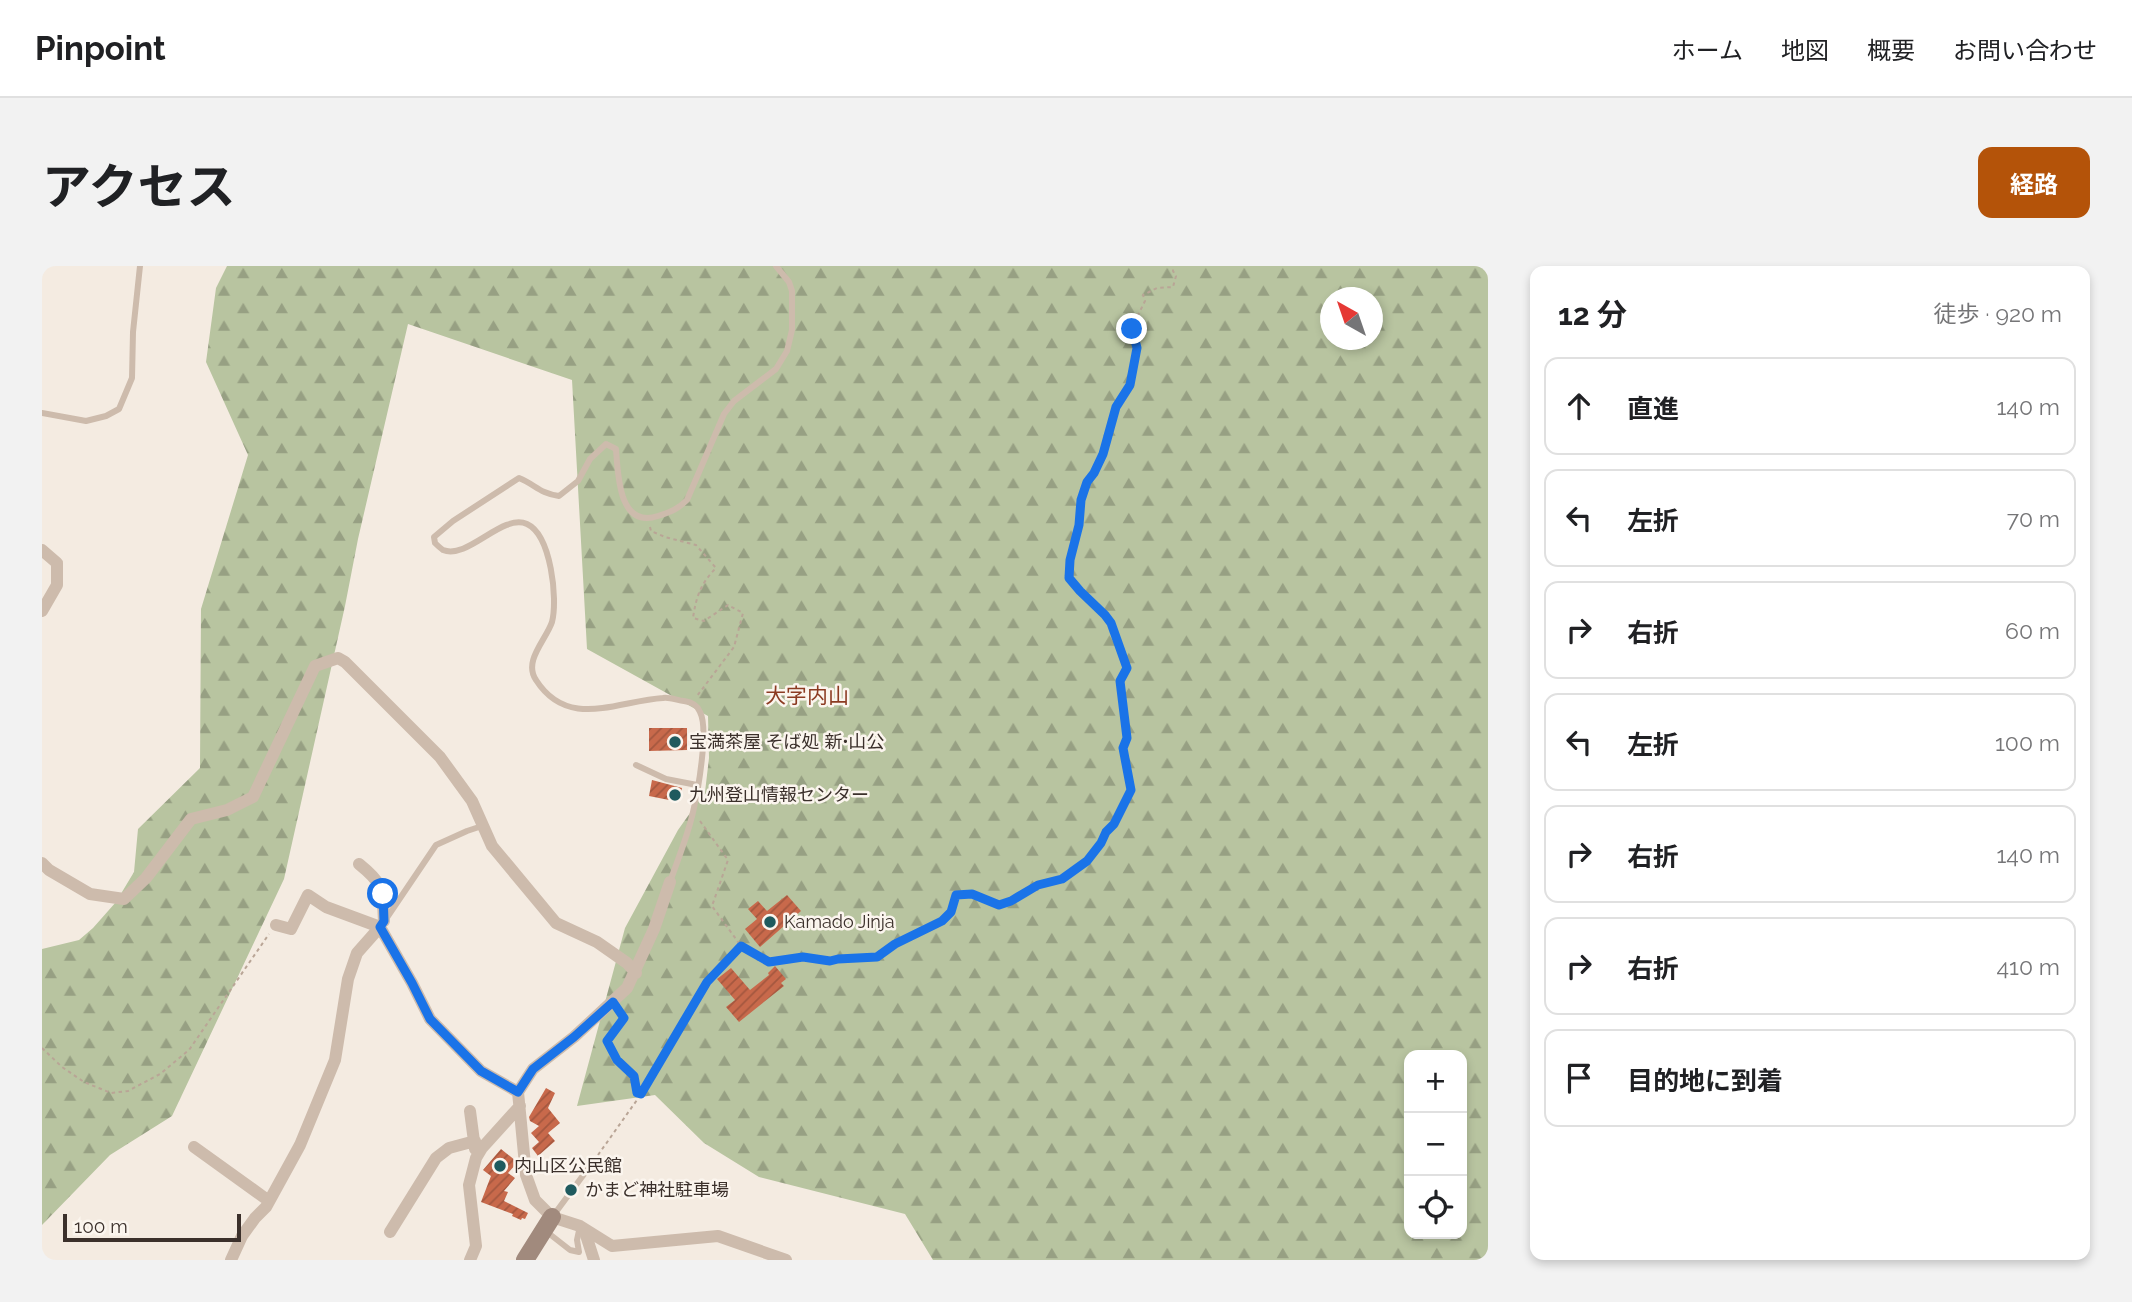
<!DOCTYPE html>
<html lang="ja">
<meta charset="utf-8">
<style>
:root{--surface:#fff;--page:#f2f2f2;--text:#202124;--muted:#757577;--line:#e0e0e0;--accent:#b45309}
body{margin:0;font-family:Raleway,"Noto Sans JP",sans-serif;background:var(--page);color:var(--text)}
.controls{position:absolute;right:21px;bottom:21px;display:grid;overflow:hidden;border-radius:14px;box-shadow:0 4px 10px #0003}
.controls button{width:63px;height:63px;display:grid;place-items:center;padding:0;border:0;border-bottom:2px solid var(--line);background:var(--surface);color:var(--text);font:35px sans-serif}
.compass{position:absolute;left:1278px;top:21px;width:63px;height:63px;border-radius:50%;background:var(--surface);box-shadow:0 4px 10px #0003;rotate:320deg}
.scale{position:absolute;left:21px;bottom:18px;width:178px;box-sizing:border-box;padding-left:7px;border:4px solid #3b302b;border-top:0;font-size:19px;line-height:24px;white-space:nowrap;color:#3b302b;-webkit-text-stroke:5px #fbf5ee;paint-order:stroke}
.stop{position:absolute;width:21px;height:21px;margin:-16px;border:5px solid #1a73e8;border-radius:50%;background:#fff}
.stop.end{background:#1a73e8;border-color:#fff;box-shadow:0 2px 7px #0008}
.list{margin:0;padding:0;list-style:none}
h2{display:flex;justify-content:space-between;align-items:center;height:91px;margin:0;padding:0 28px;font-size:30px}
h2 small{font-size:23px;font-weight:400;color:var(--muted)}
.list li{display:grid;grid-template-columns:46px 1fr auto;gap:21px;align-items:center;box-sizing:border-box;height:98px;margin:0 14px 14px;padding:0 14px;border:2px solid var(--line);border-radius:14px}
.list b{display:block;font-size:26px;white-space:nowrap}
.list em{font-size:23px;font-style:normal;color:var(--muted)}
.icon{flex:none;width:38px;height:38px;fill:none;stroke:currentColor;stroke-width:2;stroke-linecap:round;stroke-linejoin:round}
.map{position:relative;flex:none;width:1446px;height:994px;overflow:hidden;border-radius:14px}
header{display:flex;align-items:center;gap:42px;box-sizing:border-box;height:98px;padding:0 35px;background:var(--surface);border-bottom:2px solid var(--line)}
header strong{font-size:33px}
nav{display:flex;gap:38px;margin-inline-start:auto;font-size:24px}
.intro{display:flex;align-items:center;justify-content:space-between;box-sizing:border-box;height:168px;padding:0 42px}
h1{margin:0;font-size:49px}
.button{padding:18px 32px;border-radius:14px;background:var(--accent);color:#fff;font-size:24px;font-weight:700}
main{display:flex;gap:42px;padding:0 42px}
aside{flex:1;background:var(--surface);border-radius:14px;box-shadow:0 4px 10px #0003}
.map>svg:first-child{display:block}
.forest{fill:url(#forest-firs);fill-rule:evenodd}
.building{fill:url(#building-hatch)}
.lines{fill:none;stroke-linecap:round;stroke-linejoin:round}
.path{stroke:#b9a596;stroke-width:2;stroke-dasharray:3.5 3.5;stroke-linecap:butt}
.lane{stroke:#cdbbac;stroke-width:6}
.street{stroke:#cdbbac;stroke-width:12}
.secondary{stroke:#a18a7d;stroke-width:18}
.route{stroke:#1a73e8;stroke-width:9}
.poi-dot{fill:#1f5a5e;stroke:#fbf5ee;stroke-width:2.5}
.labels{text-anchor:middle;stroke-width:5;stroke-linejoin:round;paint-order:stroke}
.poi-label{font-size:18px;fill:#3b302b;stroke:#fbf5ee;text-anchor:start}
.quarter-label{font-size:21px;fill:#8c3b22;stroke:#fbf5ee}
</style>
<header>
<strong>Pinpoint</strong>
<nav><a>ホーム</a><a>地図</a><a>概要</a><a>お問い合わせ</a></nav>
</header>
<div class="intro"><h1>アクセス</h1><a class="button">経路</a></div>
<main>
<div class="map">
<svg width="1446" height="994" viewBox="0 0 1446 994">
<defs>
<pattern id="forest-firs" width="22" height="20" patternUnits="userSpaceOnUse" patternTransform="scale(1.75)"><rect width="22" height="20" fill="#b8c4a0"/><path d="M5 1l3.5 6h-7zM16 11l3.5 6h-7z" fill="#97a083"/></pattern>
<pattern id="building-hatch" width="6" height="6" patternUnits="userSpaceOnUse" patternTransform="scale(1.75)"><rect width="6" height="6" fill="#c8694b"/><path d="M-1 1l2-2M0 6l6-6M5 7l2-2" fill="none" stroke="#a4573f"/></pattern>
</defs>
<rect width="100%" height="100%" fill="#f4ebe1"/>
<!-- forest -->
<path class="forest" d="M185,0H1446V994H891L863,948L717,911L662,877L613,829L535,840L583,662L636,564L663,526L667,492L666,450L545,383L530,114L366,58L316,273L303,340L242,613L130,850L68,889L0,959V683L37,674L51,662L74,636L92,606L96,563L158,502L159,343L206,189L164,96L174,22ZM1288,32H1330V74H1288ZM1367,789H1420V968H1367Z"/>
<!-- building -->
<path class="building" d="M607,462H645V484L607,485Z
M610,514L640,522L637,536L607,530Z
M745,629L759,645L718,681L703,663L715,653L706,643L716,635L725,645Z
M733,700L744,713L739,717L742,720L697,756L684,741L693,734L675,713L689,702L708,724L727,709L726,707Z
M504,822L513,827L506,842L518,857L506,867L513,875L496,890L490,882L497,876L489,867L497,860L488,855L487,851Z
M459,883L474,895V898L466,907L473,912L462,925L466,926L462,935L486,947L483,953L480,952L479,954L470,950L471,948L439,936L449,910L441,904Z"/>
<g class="lines">
<!-- path -->
<path class="path" d="M608,261L609,265L623,271L654,279L674,302C659,317 654,331 651,352L662,355L686,339L701,347L692,381L655,430
M658,555L686,594L670,640L699,680L727,696L761,691L788,695L796,693L835,691L853,678L900,655L909,646L914,629L930,628L957,639L969,635L996,619L1019,613L1045,595L1059,577L1064,566L1072,558L1089,524L1081,482L1085,472L1079,433L1078,415L1085,402L1069,357L1063,349L1038,325L1027,312L1028,294L1037,259L1039,234L1045,216L1052,207L1061,188L1074,141L1088,119L1095,81L1089,63L1103,35L1101,29L1115,22L1131,21L1134,10L1131,5V0
M577,746L582,752L565,775L575,794L592,810L595,827L599,828
M0,782L20,801L42,816L69,827L86,825L118,808L147,784L227,668
M556,889L607,817L665,716L698,681"/>
<!-- lane -->
<path class="lane" d="M0,147L44,155L64,150L77,143L90,112L91,66L98,0
M594,499L624,513L655,519
M628,616C636,593 646,569 651,546C656,525 667,463 658,446C655,438 649,436 642,435C635,434 627,431 621,432C575,435 526,464 494,414C481,395 504,374 510,356C516,333 509,269 485,258C460,247 426,294 401,284C398,282 396,280 393,277L392,271L411,255L477,212C494,219 497,227 517,230L536,215L548,193L564,178L574,183C576,210 577,263 616,250C629,246 636,243 645,234L682,148L692,135L734,103L745,85L750,64V25L747,16L734,0
M344,653L394,579L425,565L440,560
M511,950L551,896
M505,966L528,984L537,986L535,974L538,960"/>
<!-- street -->
<path class="street" d="M0,284L15,297V319L0,345
M0,597L7,604L48,628L82,633L104,612L149,553L185,544L211,531L273,400L296,392L303,396L398,491L430,535L450,580L514,657L555,676L585,697L594,707
M317,598C343,619 340,623 342,655
M628,616L612,663L585,722L532,771L491,803L476,826L484,909L493,934L510,951L538,960L570,980L676,970L744,994
M234,659L249,663L266,629L284,641L338,661L370,717L388,753L439,805L476,826
M428,845L433,883
M152,881L227,935
M542,963L552,994
M348,966L394,892L407,882L433,875
M189,994L200,970L213,952L224,941L258,879L293,794L306,713L315,687L338,661
M428,994L434,980L427,919L434,892L440,882L478,840"/>
<!-- secondary -->
<path class="secondary" d="M483,994L510,951"/>
</g>
<g class="lines">
<!-- route -->
<path class="route" d="M341,628L342,655L338,661L370,717L388,753L439,805L476,826L491,803L532,771L571,736L582,752L565,775L575,794L592,810L595,827L599,828L665,716L699,680L727,696L761,691L788,695L796,693L835,691L853,678L900,655L909,646L914,629L930,628L957,639L969,635L996,619L1020,613L1045,595L1059,577L1064,566L1072,558L1089,524L1081,482L1085,472L1078,415L1085,402L1069,357L1063,349L1038,325L1027,312L1028,294L1037,259L1039,234L1045,216L1052,207L1061,188L1074,141L1088,119L1095,82L1090,63"/>
</g>
<!-- markers -->
<g class="poi-dot">
<circle cx="633" cy="476" r="7"/>
<circle cx="633" cy="529" r="7"/>
<circle cx="728" cy="656" r="7"/>
<circle cx="458" cy="900" r="7"/>
<circle cx="529" cy="924" r="7"/>
</g>
<g class="labels">
<!-- poi labels -->
<g class="poi-label">
<text x="647" y="482">宝満茶屋 そば処 新•山公</text>
<text x="647" y="535">九州登山情報センター</text>
<text x="742" y="662">Kamado Jinja</text>
<text x="472" y="906">内山区公民館</text>
<text x="543" y="930">かまど神社駐車場</text>
</g>
<!-- quarter labels -->
<g class="quarter-label">
<text x="765" y="437">大字内山</text>
</g>
</g>
</svg>
<div class="controls">
<button>+</button>
<button>−</button>
<button><svg class="icon" aria-label="locate" viewBox="0 0 24 24"><circle cx="12" cy="12" r="6"/><path d="M12 2v4M12 18v4M2 12h4M18 12h4"/></svg></button>
</div>
<svg class="compass" viewBox="-18 -18 36 36"><path d="M0-13l5 13h-10z" fill="#e53935"/><path d="M0 13l5-13h-10z" fill="#757577"/></svg>
<div class="scale">100 m</div>
<div class="stop" style="left:341px;top:628px"></div>
<div class="stop end" style="left:1090px;top:63px"></div>
</div>
<aside>
<h2>12 分<small>徒歩 · 920 m</small></h2>
<ul class="list">
<li><svg class="icon" aria-label="ahead" viewBox="0 0 24 24"><path d="M12 20V5M6 11l6-6 6 6"/></svg><div><b>直進</b></div><em>140 m</em></li>
<li><svg class="icon" aria-label="left" viewBox="0 0 24 24"><path d="M17 20v-9H6M10 6l-5 5 5 5"/></svg><div><b>左折</b></div><em>70 m</em></li>
<li><svg class="icon" aria-label="right" viewBox="0 0 24 24"><path d="M7 20v-9h11M14 6l5 5-5 5"/></svg><div><b>右折</b></div><em>60 m</em></li>
<li><svg class="icon" aria-label="left" viewBox="0 0 24 24"><path d="M17 20v-9H6M10 6l-5 5 5 5"/></svg><div><b>左折</b></div><em>100 m</em></li>
<li><svg class="icon" aria-label="right" viewBox="0 0 24 24"><path d="M7 20v-9h11M14 6l5 5-5 5"/></svg><div><b>右折</b></div><em>140 m</em></li>
<li><svg class="icon" aria-label="right" viewBox="0 0 24 24"><path d="M7 20v-9h11M14 6l5 5-5 5"/></svg><div><b>右折</b></div><em>410 m</em></li>
<li><svg class="icon" aria-label="arrive" viewBox="0 0 24 24"><path d="M6 21V4h12l-3 4 3 4H6"/></svg><div><b>目的地に到着</b></div></li>
</ul>
</aside>
</main>
